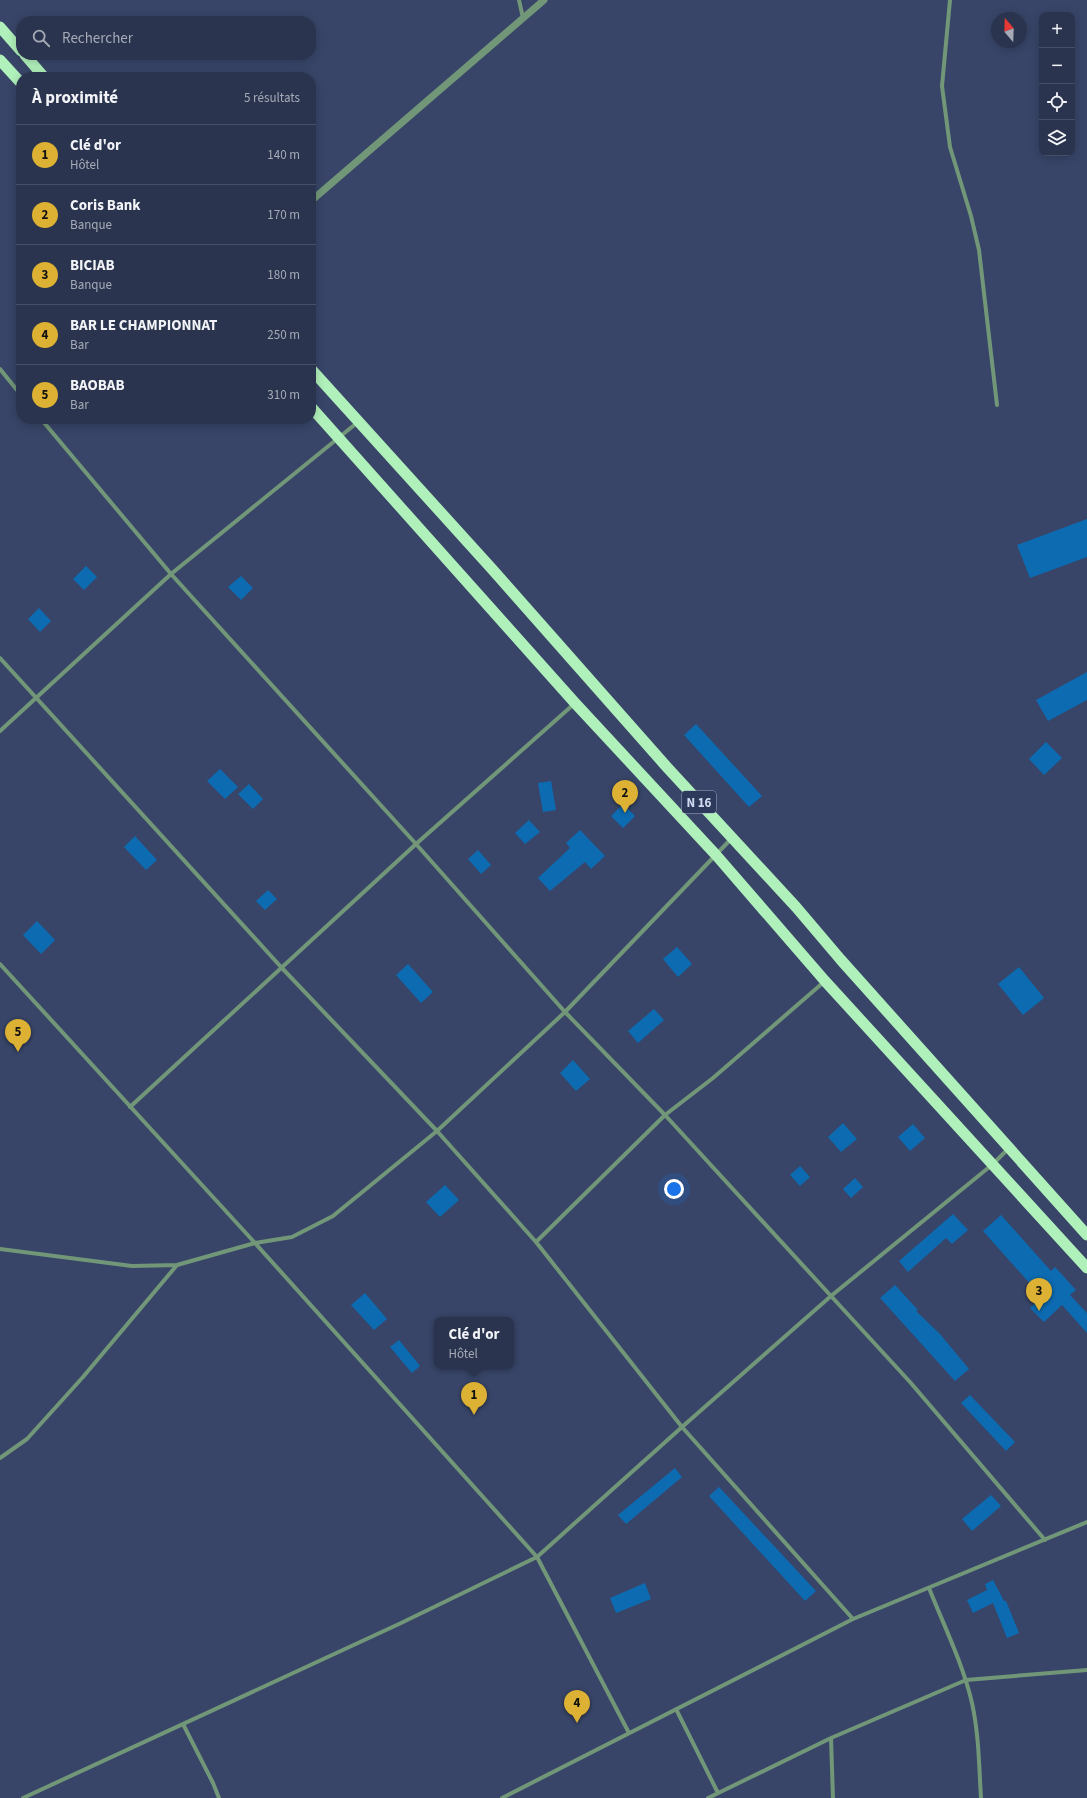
<!DOCTYPE html>
<html lang="fr">
<meta charset="utf-8">
<style>
:root{--surface:#2a344e;--page:#363f58;--text:#f1f3f6;--muted:#a5aab6;--line:#464f66;--accent:#ddb133}
body{margin:0;font-family:"Source Sans 3",sans-serif;background:var(--page);color:var(--text)}
.controls{position:absolute;right:12px;top:12px;display:grid;overflow:hidden;border-radius:8px;box-shadow:0 2px 10px #0003}
.controls button{width:36px;height:36px;display:grid;place-items:center;padding:0;border:0;border-bottom:1px solid var(--line);background:var(--surface);color:var(--text);font:20px sans-serif}
.compass{position:absolute;left:991px;top:12px;width:36px;height:36px;border-radius:50%;background:var(--surface);box-shadow:0 2px 10px #0003;rotate:341deg}
.you{position:absolute;left:674px;top:1189px;width:14px;height:14px;margin:-10px;border:3px solid #fff;border-radius:50%;background:#1a73e8;box-shadow:0 0 0 6px #1a73e833}
.badge{display:grid;place-items:center;width:26px;height:26px;border-radius:50%;background:var(--accent);color:#111;font-size:13px;font-weight:700}
.pin{position:absolute;translate:-50% -33px;filter:drop-shadow(0 1px 2px #0008)}
.pin::after{content:'';position:absolute;top:21px;width:14px;height:12px;background:inherit;clip-path:polygon(0 0,100% 0,50% 100%)}
.popup{position:absolute;left:434px;top:1317px;width:80px;height:52px;box-sizing:border-box;display:grid;place-content:center;border-radius:8px;background:var(--surface);filter:drop-shadow(0 1px 3px #0005);font-size:13px;white-space:nowrap;color:var(--muted)}
.popup b{font-size:15px;color:var(--text)}
.popup::after{content:'';position:absolute;left:50%;top:100%;margin-left:-8px;border:8px solid transparent;border-top-color:var(--surface)}
.list{margin:0;padding:0;list-style:none}
h2{display:flex;justify-content:space-between;align-items:center;height:52px;margin:0;padding:0 16px;font-size:17px}
h2 small{font-size:13px;font-weight:400;color:var(--muted)}
.list li{display:grid;grid-template-columns:26px 1fr auto;gap:12px;align-items:center;box-sizing:border-box;height:60px;padding:0 16px;border-top:1px solid var(--line)}
.list b{display:block;font-size:15px;white-space:nowrap}
.list p{margin:0;font-size:13px;white-space:nowrap;color:var(--muted)}
.list em{font-size:13px;font-style:normal;color:var(--muted)}
.icon{flex:none;width:22px;height:22px;fill:none;stroke:currentColor;stroke-width:2;stroke-linecap:round;stroke-linejoin:round}
.map{position:relative;flex:none;width:1087px;height:1798px;overflow:hidden}
.search{position:absolute;background:var(--surface);box-shadow:0 2px 10px #0003;left:16px;top:16px;width:300px;height:44px;display:flex;align-items:center;gap:10px;box-sizing:border-box;padding:0 14px;border-radius:16px;color:var(--muted);font-size:15px}
.panel{position:absolute;background:var(--surface);box-shadow:0 2px 10px #0003;left:16px;top:72px;width:300px;height:352px;border-radius:16px}
.map>svg:first-child{display:block}
.building{fill:#0d6bb2}
.lines{fill:none;stroke-linecap:round;stroke-linejoin:round}
.minor{stroke:#729778;stroke-width:4}
.tertiary{stroke:#729778;stroke-width:7}
.trunk{stroke:#b0f0ba;stroke-width:11}
.labels{text-anchor:middle;stroke-width:3.5;stroke-linejoin:round;paint-order:stroke}
.shield{fill:#2e3a5c;stroke:#a0a9c3;stroke-width:1}
.shield-label{font-size:13px;font-weight:bold;fill:#d1d9ef}
</style>
<div class="map">
<svg width="1087" height="1798" viewBox="0 0 1087 1798">
<rect width="100%" height="100%" fill="#384568"/>
<!-- building -->
<path class="building" d="M1087,519V557L1030,578L1017,545Z
M86,566L97,577L84,590L73,579Z
M241,576L253,588L241,600L228,587Z
M39,608L51,621L40,632L28,619Z
M1087,672V700L1048,721L1036,700Z
M696,724L762,796L749,807L684,735Z
M1046,742L1062,758L1044,775L1029,759Z
M220,769L238,787L225,799L207,781Z
M551,781L556,810L543,812L538,783Z
M249,784L263,799L253,809L238,794Z
M623,804L635,816L623,828L611,816Z
M529,820L540,832L525,844L515,833Z
M580,830L605,856L591,869L585,862L550,891L538,878L570,848L566,843Z
M135,836L157,860L146,870L124,847Z
M478,850L491,865L481,874L468,859Z
M268,890L277,899L265,910L256,901Z
M37,921L55,940L41,954L23,935Z
M677,947L692,964L678,977L663,959Z
M408,964L433,992L421,1003L396,975Z
M1019,967L1044,998L1023,1015L998,984Z
M654,1009L664,1020L638,1043L628,1031Z
M573,1060L590,1079L576,1091L560,1073Z
M843,1123L857,1139L841,1152L828,1137Z
M913,1124L925,1138L910,1151L898,1137Z
M800,1166L810,1177L800,1186L790,1175Z
M855,1178L863,1187L851,1198L843,1189Z
M445,1185L459,1200L440,1217L426,1202Z
M953,1214L968,1230L952,1244L946,1238L908,1272L899,1261Z
M1001,1215L1051,1271L1055,1267L1076,1290L1070,1295L1087,1313V1333L1062,1305L1044,1322L1030,1308L1042,1297L983,1231Z
M895,1285L918,1310L916,1311L940,1334L969,1369L955,1381L880,1298Z
M365,1293L387,1319L374,1330L351,1305Z
M399,1340L420,1366L412,1373L390,1347Z
M970,1395L1015,1442L1006,1451L961,1403Z
M675,1468L682,1477L626,1524L618,1515Z
M719,1487L816,1591L805,1601L709,1496Z
M991,1495L1001,1506L972,1531L962,1519Z
M993,1580L1004,1601H1006L1019,1633L1007,1638L993,1603L973,1613L967,1600L987,1590L985,1584Z
M645,1583L651,1599L616,1613L610,1598Z"/>
<g class="lines">
<!-- minor -->
<path class="minor" d="M519,0L523,18
M950,0L942,86L950,147L971,216L979,250L997,405
M0,369L21,395
M41,419L171,574L416,844L565,1012L665,1115L831,1296L910,1382L1045,1540
M0,658L281,967L437,1131L536,1242L682,1427L853,1619
M0,731L171,574L358,422
M0,964L255,1243L537,1557L629,1733
M130,1107L416,844L574,704
M536,1242L665,1115L713,1078L825,981
M0,1249L132,1266L177,1265L255,1243L292,1237L333,1216L437,1131L565,1012L731,839
M0,1458L27,1439L83,1377L177,1265
M929,1588C944,1626 963,1664 972,1703C979,1735 979,1766 981,1798
M676,1709L718,1793
M183,1724L213,1783L219,1798
M831,1738L833,1798
M23,1798L399,1624L537,1557L682,1427L831,1296L993,1164L1008,1149
M502,1798L853,1619L1087,1522
M708,1798L831,1738L966,1680L1087,1670"/>
<!-- tertiary -->
<path class="tertiary" d="M311,201L544,0"/>
<!-- trunk -->
<path class="trunk" d="M0,27L21,51
M25,55L44,77
M0,60L21,83
M311,369L492,569L665,765L796,907L841,960L1087,1235
M311,407L575,703L716,855L825,981L1087,1268"/>
</g>
<g class="labels">
<!-- shield labels -->
<rect class="shield" x="682" y="791" width="34" height="22" rx="3"/>
<g class="shield-label">
<text x="699" y="807">N 16</text>
</g>
</g>
</svg>
<div class="controls">
<button>+</button>
<button>−</button>
<button><svg class="icon" aria-label="locate" viewBox="0 0 24 24"><circle cx="12" cy="12" r="6"/><path d="M12 2v4M12 18v4M2 12h4M18 12h4"/></svg></button>
<button><svg class="icon" aria-label="layers" viewBox="0 0 24 24"><path d="M12 4l9 5-9 5-9-5zM3 14l9 5 9-5"/></svg></button>
</div>
<svg class="compass" viewBox="-18 -18 36 36"><path d="M0-13l5 13h-10z" fill="#e53935"/><path d="M0 13l5-13h-10z" fill="#a5aab6"/></svg>
<div class="you"></div>
<div class="pin badge" style="left:474px;top:1415px">1</div>
<div class="popup"><b>Clé d'or</b>Hôtel</div>
<div class="pin badge" style="left:625px;top:813px">2</div>
<div class="pin badge" style="left:1039px;top:1311px">3</div>
<div class="pin badge" style="left:577px;top:1723px">4</div>
<div class="pin badge" style="left:18px;top:1052px">5</div>
<div class="search"><svg class="icon" aria-label="search" viewBox="0 0 24 24"><circle cx="10" cy="10" r="6"/><path d="M15 15l6 6"/></svg>Rechercher</div>
<section class="panel">
<h2>À proximité<small>5 résultats</small></h2>
<ul class="list">
<li><span class="badge">1</span><div><b>Clé d'or</b><p>Hôtel</p></div><em>140 m</em></li>
<li><span class="badge">2</span><div><b>Coris Bank</b><p>Banque</p></div><em>170 m</em></li>
<li><span class="badge">3</span><div><b>BICIAB</b><p>Banque</p></div><em>180 m</em></li>
<li><span class="badge">4</span><div><b>BAR LE CHAMPIONNAT</b><p>Bar</p></div><em>250 m</em></li>
<li><span class="badge">5</span><div><b>BAOBAB</b><p>Bar</p></div><em>310 m</em></li>
</ul>
</section>
</div>
